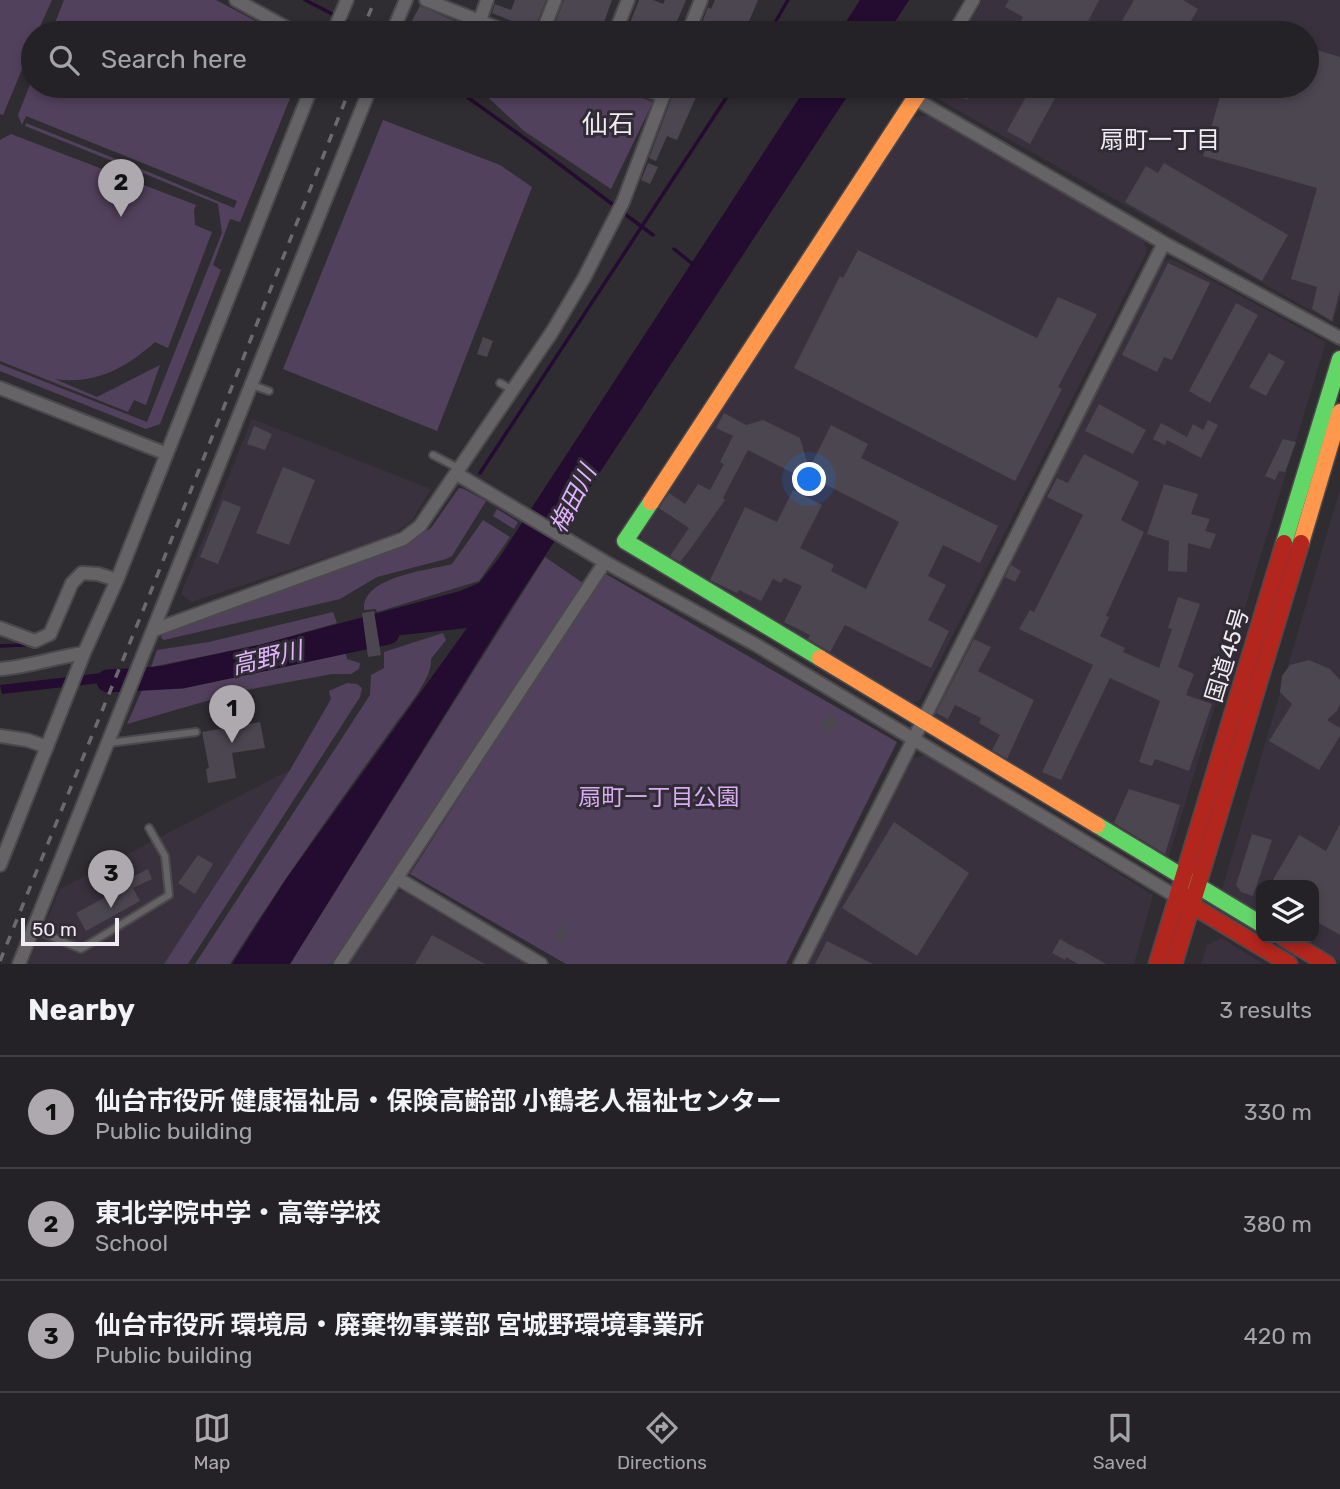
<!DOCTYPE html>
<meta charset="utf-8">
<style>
:root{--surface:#242226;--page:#2c2a2e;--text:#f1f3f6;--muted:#a3a4a7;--line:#413f43;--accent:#ada9af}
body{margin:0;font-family:Rubik,"Noto Sans JP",sans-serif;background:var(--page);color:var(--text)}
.controls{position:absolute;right:21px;bottom:21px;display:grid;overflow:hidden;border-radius:14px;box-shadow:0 4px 10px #0003}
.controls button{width:63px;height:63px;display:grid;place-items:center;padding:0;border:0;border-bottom:2px solid var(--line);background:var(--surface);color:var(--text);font:35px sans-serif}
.scale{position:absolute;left:21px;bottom:18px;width:98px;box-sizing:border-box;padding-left:7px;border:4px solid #f0ecf2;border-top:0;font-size:19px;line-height:24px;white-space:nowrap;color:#f0ecf2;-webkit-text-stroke:5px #302b34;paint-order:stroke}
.you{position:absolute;left:810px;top:480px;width:24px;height:24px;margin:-18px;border:5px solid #fff;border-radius:50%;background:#1a73e8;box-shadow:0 0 0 10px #1a73e833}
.badge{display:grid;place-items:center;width:46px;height:46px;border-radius:50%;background:var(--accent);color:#111;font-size:23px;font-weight:700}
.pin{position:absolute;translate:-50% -58px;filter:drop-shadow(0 2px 4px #0008)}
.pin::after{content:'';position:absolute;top:37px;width:24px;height:21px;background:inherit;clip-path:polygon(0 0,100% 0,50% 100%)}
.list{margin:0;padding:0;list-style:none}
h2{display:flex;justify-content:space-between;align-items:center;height:91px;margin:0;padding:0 28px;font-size:30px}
h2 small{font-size:23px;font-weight:400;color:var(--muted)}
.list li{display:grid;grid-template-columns:46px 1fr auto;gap:21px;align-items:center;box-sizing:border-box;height:112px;padding:0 28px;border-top:2px solid var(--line)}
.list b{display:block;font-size:26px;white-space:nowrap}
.list p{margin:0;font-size:23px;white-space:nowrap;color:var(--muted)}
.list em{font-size:23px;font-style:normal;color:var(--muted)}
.icon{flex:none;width:38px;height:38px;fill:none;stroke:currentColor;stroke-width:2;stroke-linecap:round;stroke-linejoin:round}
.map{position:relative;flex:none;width:1340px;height:964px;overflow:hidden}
.search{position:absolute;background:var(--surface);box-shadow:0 4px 10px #0003;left:21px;right:21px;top:21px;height:77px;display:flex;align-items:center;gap:18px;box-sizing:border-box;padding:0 24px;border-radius:38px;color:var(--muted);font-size:26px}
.sheet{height:427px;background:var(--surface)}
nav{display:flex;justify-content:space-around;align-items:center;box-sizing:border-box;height:98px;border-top:2px solid var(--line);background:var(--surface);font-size:19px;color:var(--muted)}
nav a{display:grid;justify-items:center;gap:4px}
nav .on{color:var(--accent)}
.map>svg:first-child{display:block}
.built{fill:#3a313e}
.green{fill:#52415c}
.water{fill:#240b30}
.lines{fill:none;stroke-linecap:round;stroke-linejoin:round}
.stream{stroke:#240b30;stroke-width:3.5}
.river{stroke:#240b30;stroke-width:23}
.building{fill:#4c4650}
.lane-casing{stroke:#4c494d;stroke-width:10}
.street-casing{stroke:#4c494d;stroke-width:16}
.fast-casing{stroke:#4c494d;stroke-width:19}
.slow-casing{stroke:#4c494d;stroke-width:19}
.jam-casing{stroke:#4c494d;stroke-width:19}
.lane{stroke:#656366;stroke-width:6}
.street{stroke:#656366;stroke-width:12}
.fast{stroke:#63d668;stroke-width:16}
.slow{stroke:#ff974d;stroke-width:16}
.jam{stroke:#b3261e;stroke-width:16}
.rail{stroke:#6c6a6e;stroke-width:3.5;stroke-dasharray:9 9;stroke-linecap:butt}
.labels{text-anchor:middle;stroke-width:6;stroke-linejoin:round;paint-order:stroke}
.street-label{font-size:23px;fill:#f0ecf2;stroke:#302b34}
.park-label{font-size:23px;fill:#d9acf4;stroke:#302b34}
.neighbourhood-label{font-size:24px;fill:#f0ecf2;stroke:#302b34}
.water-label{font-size:24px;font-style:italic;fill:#e1b4fd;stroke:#302b34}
.quarter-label{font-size:26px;fill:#f0ecf2;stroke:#302b34}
</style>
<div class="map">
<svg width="1340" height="964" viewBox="0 0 1340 964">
<rect width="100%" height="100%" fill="#302d32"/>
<!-- built -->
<path class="built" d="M983,0H1340V298L1333,323L933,96L930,91L933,86H1307V33H964Z
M932,115L1142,236L1147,251L920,700L906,704L643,545L640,531L914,117Z
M1172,259L1326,342L1169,856L1163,858L934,722V710L1162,262Z
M252,419L431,489L412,520L392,536L191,602L181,594Z
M1340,489V962L1301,938H1314V885H1261V914L1222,890Z
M926,754L1153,895L1134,964H809L910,760Z
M290,770L164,964H28L60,889Z
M406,890L526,964H346L392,893Z
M1221,938L1263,964H1201L1207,945Z"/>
<!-- green -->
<path class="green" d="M0,0H52L37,33H33V43L3,115L0,114Z
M64,0H216L278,33H51Z
M33,77V86H295L240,222L230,219L213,265L221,270L160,424L146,429L0,371V364L147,422L222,233L218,204L138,171L139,168L234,208L237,201L26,116L22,125L18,115Z
M476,86H611L653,102L611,189L524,131Z
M383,120L500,165L532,187L437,431L283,369Z
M26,123L136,167L135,170L25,126Z
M11,134L196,205L194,210L195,225L212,232L168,348L155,342C126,368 95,385 55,379L97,397L160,365L146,405L134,400L128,412L0,361V140Z
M459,488L464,489L486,501L452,556L446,559L377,577L340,599L164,640L161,638L164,631L399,548L431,528Z
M497,509L518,522L514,529L493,516Z
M483,520L510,537L479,581L377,612L376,609L364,610C362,576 427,571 452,564Z
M545,557L583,583L331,964H290Z
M604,573L897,742L786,964H566L410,874Z
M333,612L337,623L263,644L151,667L157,650L209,642Z
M443,633L446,640L431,659C433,677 407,708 396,723C339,802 282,881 230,964H195L370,695L371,675L384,668V652Z
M344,646L347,659L360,663L359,669L351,674H332L241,691L127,724L146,681L181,679Z
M347,683L357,684L362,688L360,697L188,964H164L290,770L331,699L329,691Z"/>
<!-- water -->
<path class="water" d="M860,0H909L888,33H839Z
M807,86H854L512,606L290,964H232L286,879L467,628L318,644L189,673L2,694L0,685L161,666L263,644L460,591L479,583L499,558Z"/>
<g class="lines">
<!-- stream -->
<path class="stream" d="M305,0L369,33
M769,33L788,0
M452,86L538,148L616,207
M622,212L653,235
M674,249L694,265
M480,473L734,86
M0,646L25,645"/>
<!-- river -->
<path class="river" d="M108,681L182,677L388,633"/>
</g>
<!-- building -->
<path class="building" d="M515,0H546L534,30L492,13L495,4L511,10Z
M564,0H612L600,33H551Z
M639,0H653L663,4L665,0H686L672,33H626Z
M715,0H758L744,33H727L715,28L713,33H698L708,7L711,9Z
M1009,0H1099L1082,33H1014L1023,17L1005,7Z
M1134,0H1183L1198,9L1184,33H1115Z
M420,6L462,24L458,33H405Z
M1307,47L1340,57V290L1332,321L1312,309L1317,287L1291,279L1317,188L1203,156L1223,86H1307Z
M676,86L694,90L691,95L696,97L677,140L667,136L656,161L649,158Z
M942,86H976L967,100Z
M1032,86L1055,98L1030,144L1007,131Z
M648,163L658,167L650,184L641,180Z
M1164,163L1288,235L1262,281L1125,202L1146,166L1158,173Z
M858,250L1037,338L1058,297L1097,314L1058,387L1062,389L1015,481L794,368L840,276L843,278Z
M1168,263L1210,283L1172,360L1164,357L1157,372L1122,355Z
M1236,303L1258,315L1210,403L1189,391Z
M483,337L493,341L487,357L477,354Z
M1269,353L1285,362L1266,396L1249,387Z
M1099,404L1146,430L1133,454L1085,431Z
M724,413L746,425L763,420L800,438L809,469L831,425L868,444L861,458L998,526L980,563L943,545L928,576L946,585L928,620L949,631L931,668L845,625L830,652L808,639L810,635L784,622L802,586L784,578L781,583L773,579L761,601L739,590L737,593L710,580L745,507L777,522L793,490L822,505L800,548L834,565L831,571L866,589L899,522L797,470L795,474L748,450L723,498L725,500L691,548L680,562L670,556L689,528L659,508L669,493L685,504L698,484L710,490L724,464L720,462L733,436L716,428Z
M1208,420L1218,425L1201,458L1167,440L1165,445L1153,439L1161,423L1187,437L1193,424L1203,430Z
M254,426L272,434L265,450L247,444Z
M1283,439L1296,442L1285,472L1279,471L1275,480L1265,476Z
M1084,454L1139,482L1121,520L1144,532L1106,616L1109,617L1100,636L1125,648L1123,652L1159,668L1172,629L1168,628L1178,597L1200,604L1178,667L1194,674L1186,695L1212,704L1189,771L1155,759L1152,766L1139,762L1160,701L1110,678L1061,780L1042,772L1093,665L1019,629L1030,610L1034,612L1083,515L1047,497L1057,478L1068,483Z
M283,467L315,480L289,545L256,533Z
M1164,484L1198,494L1191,514L1210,519L1205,531L1216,534L1210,549L1188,543L1187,572L1168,571L1169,541L1147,534Z
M223,500L241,507L218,564L200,557Z
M1011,565L1021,571L1015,582L1005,577Z
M374,611L381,655L368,657L362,613Z
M974,639L991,647L978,671L1034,700L1007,759L992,750L1000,735L979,723L981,718L955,705L948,719L936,713Z
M1309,660L1330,669L1340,680V704L1337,711L1327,720L1340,728V736L1319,770L1269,741L1292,704L1280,692L1282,676L1290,665Z
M831,714L840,724L829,735L819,724Z
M260,722L265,748L232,753L236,778L208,783L206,769L209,768L202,732Z
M1129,789L1180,805L1165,854L1114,823Z
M894,822L969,873L917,956L842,908Z
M1340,824V935L1314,920V885H1270L1299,835L1326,851Z
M1252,834L1272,840L1253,896L1241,892L1236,885Z
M198,855L213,864L195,894L178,883Z
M148,869L152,879L133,888L140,901L86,931L76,913L117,891L114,886Z
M561,925L570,930L562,944L553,939Z
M432,935L485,964H415Z
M1060,939L1079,950L1080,949L1106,964H1078L1066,957L1065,960L1052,953Z
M827,941L873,964H815Z"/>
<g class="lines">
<!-- lane casing -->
<g class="lane-casing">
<path id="lane" d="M500,383L513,390
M252,385L269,391
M433,455L458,468
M109,743L196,732
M33,929L81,949L169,895L165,856L149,828"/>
</g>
<!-- street casing -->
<g class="street-casing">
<path id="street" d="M236,0L296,33
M426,0L510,33
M480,20L487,0
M333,33L347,0
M392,33L406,0
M542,33L555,0
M615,33L628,0
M688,33L701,0
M954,33L973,0
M638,86L663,96
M915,99L1164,243L1340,338
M0,388L167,454
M457,474L605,562L758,646L1177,897
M0,628L35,641L50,634L72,583L82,573L98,574L117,580
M154,630L403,539L420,526L552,332L584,278L623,202L667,86
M0,669C28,667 56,657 84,653
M0,736L27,740L47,747
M0,865L84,653L117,580L312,86
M397,878L541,964
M19,964L371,86
M340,964L605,562
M800,964L1164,243"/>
</g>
<!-- fast casing -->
<g class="fast-casing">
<path id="fast" d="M651,502L625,541L820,658
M1284,543L1340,359
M1097,825L1261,924"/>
</g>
<!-- slow casing -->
<g class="slow-casing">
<path id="slow" d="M651,502L923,86
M1301,543L1340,412
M820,658L1097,825"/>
</g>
<!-- jam casing -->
<g class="jam-casing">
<path id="jam" d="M1183,900L1289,964
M1284,938L1327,964
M1157,964L1284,543
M1174,964L1301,543"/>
</g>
<!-- lane -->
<use href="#lane" class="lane"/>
<!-- street -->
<use href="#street" class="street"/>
<!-- fast -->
<use href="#fast" class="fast"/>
<!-- slow -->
<use href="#slow" class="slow"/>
<!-- jam -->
<use href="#jam" class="jam"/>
<!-- rail -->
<path class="rail" d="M361,33L375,0
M0,961L153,586L351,86"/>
</g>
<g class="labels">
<!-- street labels -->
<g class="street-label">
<text transform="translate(1227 655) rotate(-73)" y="8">国道45号</text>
</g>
<!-- park labels -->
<g class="park-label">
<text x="659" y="805">扇町一丁目公園</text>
</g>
<!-- neighbourhood labels -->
<g class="neighbourhood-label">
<text x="1160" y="148">扇町一丁目</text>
</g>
<!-- water labels -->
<g class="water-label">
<text transform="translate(573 499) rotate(-63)" y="8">梅田川</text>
<text transform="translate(267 658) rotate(-13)" y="8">高野川</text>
</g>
<!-- quarter labels -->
<g class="quarter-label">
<text x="608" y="133">仙石</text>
</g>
</g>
</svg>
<div class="controls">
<button><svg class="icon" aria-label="layers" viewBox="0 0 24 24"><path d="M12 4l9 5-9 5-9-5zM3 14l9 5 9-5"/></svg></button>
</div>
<div class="scale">50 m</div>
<div class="you"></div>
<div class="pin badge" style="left:232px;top:743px">1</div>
<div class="pin badge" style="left:121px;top:217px">2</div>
<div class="pin badge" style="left:111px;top:908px">3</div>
<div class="search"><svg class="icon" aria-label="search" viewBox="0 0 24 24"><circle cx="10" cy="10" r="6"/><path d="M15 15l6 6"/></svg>Search here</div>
</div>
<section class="sheet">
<h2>Nearby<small>3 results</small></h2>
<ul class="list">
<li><span class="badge">1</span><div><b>仙台市役所 健康福祉局・保険高齢部 小鶴老人福祉センター</b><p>Public building</p></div><em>330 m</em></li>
<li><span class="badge">2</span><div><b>東北学院中学・高等学校</b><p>School</p></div><em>380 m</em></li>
<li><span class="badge">3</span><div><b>仙台市役所 環境局・廃棄物事業部 宮城野環境事業所</b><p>Public building</p></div><em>420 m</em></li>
</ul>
</section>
<nav>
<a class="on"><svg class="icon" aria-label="map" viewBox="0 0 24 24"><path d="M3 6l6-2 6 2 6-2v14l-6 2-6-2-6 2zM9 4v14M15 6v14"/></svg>Map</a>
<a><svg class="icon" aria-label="directions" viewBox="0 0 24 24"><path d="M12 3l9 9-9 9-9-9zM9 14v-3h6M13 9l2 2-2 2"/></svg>Directions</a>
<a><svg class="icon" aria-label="saved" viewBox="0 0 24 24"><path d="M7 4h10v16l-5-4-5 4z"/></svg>Saved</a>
</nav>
